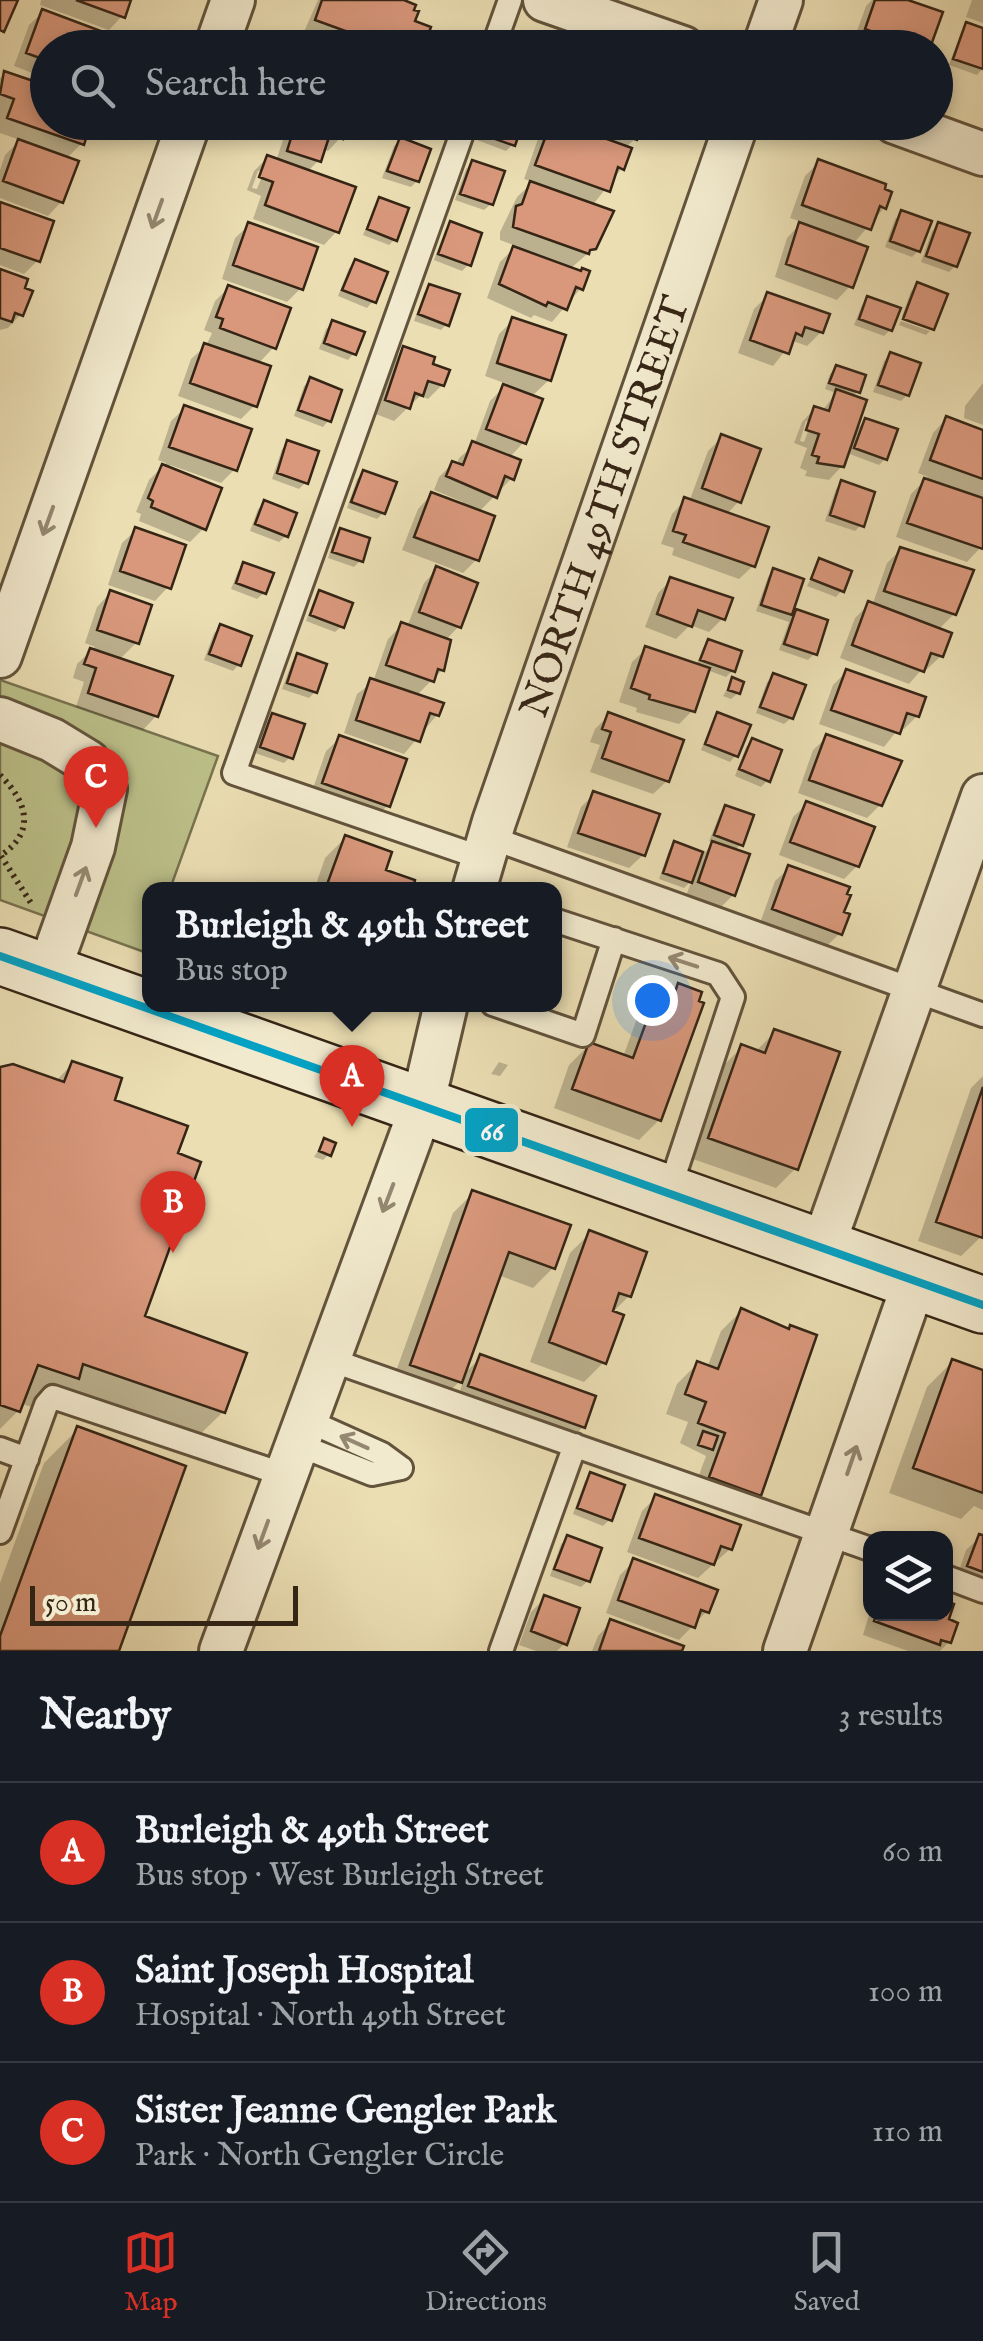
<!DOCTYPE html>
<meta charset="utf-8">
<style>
:root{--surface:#171b24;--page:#20242c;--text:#f1f3f6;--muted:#9ea1a6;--line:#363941;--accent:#d93025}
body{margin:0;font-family:"IM FELL English",serif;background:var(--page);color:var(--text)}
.controls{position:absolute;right:30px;bottom:30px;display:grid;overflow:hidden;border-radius:20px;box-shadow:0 5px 15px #0003}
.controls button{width:90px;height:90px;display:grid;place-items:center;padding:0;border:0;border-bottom:2px solid var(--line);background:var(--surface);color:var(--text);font:50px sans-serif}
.scale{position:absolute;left:30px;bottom:25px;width:268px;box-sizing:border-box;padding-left:10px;border:5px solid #352515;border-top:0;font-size:28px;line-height:35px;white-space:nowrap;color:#352515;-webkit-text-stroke:8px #f2eace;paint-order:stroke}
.you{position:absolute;left:652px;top:1000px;width:35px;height:35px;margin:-25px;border:8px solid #fff;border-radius:50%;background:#1a73e8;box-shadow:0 0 0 15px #1a73e833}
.badge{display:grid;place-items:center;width:65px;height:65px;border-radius:50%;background:var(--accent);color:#fff;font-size:32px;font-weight:700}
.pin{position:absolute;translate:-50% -82px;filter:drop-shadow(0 2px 5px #0008)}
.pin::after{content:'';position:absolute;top:52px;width:35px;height:30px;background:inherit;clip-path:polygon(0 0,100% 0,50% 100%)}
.popup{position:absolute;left:142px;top:882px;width:420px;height:130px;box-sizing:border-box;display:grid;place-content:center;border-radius:20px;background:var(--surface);filter:drop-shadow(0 2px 8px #0005);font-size:32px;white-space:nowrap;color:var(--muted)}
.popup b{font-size:38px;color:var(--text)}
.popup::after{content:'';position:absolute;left:50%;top:100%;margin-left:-20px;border:20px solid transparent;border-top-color:var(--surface)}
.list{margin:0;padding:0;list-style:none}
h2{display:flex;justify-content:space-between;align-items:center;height:130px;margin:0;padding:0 40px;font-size:42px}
h2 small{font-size:32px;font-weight:400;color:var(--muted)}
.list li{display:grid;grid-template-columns:65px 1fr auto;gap:30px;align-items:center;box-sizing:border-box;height:140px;padding:0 40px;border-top:2px solid var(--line)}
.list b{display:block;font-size:38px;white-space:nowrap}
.list p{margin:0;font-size:32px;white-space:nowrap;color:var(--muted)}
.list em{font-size:32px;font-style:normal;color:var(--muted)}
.icon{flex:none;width:55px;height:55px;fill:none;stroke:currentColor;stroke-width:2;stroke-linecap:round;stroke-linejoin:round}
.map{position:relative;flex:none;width:983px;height:1651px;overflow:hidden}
.search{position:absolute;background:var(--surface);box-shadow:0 5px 15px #0003;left:30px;right:30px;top:30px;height:110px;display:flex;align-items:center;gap:25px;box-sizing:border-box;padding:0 35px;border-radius:55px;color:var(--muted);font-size:38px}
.sheet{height:550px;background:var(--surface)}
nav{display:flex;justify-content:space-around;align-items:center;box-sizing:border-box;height:140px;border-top:2px solid var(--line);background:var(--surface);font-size:28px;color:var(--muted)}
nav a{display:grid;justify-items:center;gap:5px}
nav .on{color:var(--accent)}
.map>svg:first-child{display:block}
.green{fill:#bcc089;stroke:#78724f;stroke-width:2.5}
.shadow{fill:#0003;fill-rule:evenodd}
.building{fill:#d9987c;stroke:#352515;stroke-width:2.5}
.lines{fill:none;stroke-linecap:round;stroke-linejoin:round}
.lane-casing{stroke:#62533c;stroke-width:28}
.street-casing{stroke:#62533c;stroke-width:48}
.secondary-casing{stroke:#352515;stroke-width:60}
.path{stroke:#352515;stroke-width:6;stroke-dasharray:2.5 5;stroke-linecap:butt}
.lane{stroke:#f2eace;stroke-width:22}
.street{stroke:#f2eace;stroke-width:42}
.secondary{stroke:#f2eace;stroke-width:55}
.bus-1-casing{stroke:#f2eace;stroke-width:15}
.bus-1{stroke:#03a2c5;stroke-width:8}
.oneway{stroke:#948872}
.labels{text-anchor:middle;stroke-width:8;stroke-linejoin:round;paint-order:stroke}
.street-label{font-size:40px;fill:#352515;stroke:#f2eace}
.line-badge{stroke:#f2eace;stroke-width:4}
.badge-label{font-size:28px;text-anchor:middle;font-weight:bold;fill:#fff}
</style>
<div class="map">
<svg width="983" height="1651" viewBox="0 0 983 1651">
<rect width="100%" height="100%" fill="#ebdeb3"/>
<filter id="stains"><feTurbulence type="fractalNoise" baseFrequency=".002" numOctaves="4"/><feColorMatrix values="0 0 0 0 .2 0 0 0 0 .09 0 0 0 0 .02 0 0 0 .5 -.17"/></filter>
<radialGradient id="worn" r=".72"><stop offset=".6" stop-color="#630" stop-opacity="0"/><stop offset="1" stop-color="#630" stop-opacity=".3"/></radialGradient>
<!-- green -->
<path class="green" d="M0,680L218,756L170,889L150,890L147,953L0,900Z"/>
<!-- shadow -->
<path class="shadow" d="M41,0H128L122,16L109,30L40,5Z
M318,0H396L412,23L421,48H308L317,38L303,34Z
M872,0H900L928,48H868L853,42L866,6Z
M972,0H983V23L966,17Z
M43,12L48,48V79L14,66L29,25Z
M967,25L983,31V68L977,75L949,65L961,32Z
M5,74L48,122L82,143L66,159L61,202L48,216L0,198V170L5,155L20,140L0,133V78Z
M289,122H346L341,137L328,151L322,149L319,160L307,172L337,231L324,245L253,219L261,196L247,190L254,171L267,158L276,161ZM258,171H264L257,189L252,188Z
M483,122H520L513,144L506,151L477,140Z
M536,122H640L635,139L625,148L622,168L592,206L594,248L570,269L581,288L552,322L534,315L531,318L487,298L500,262L516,246L500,240V232L517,197L533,182L524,179L539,136L548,127Z
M400,140L417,181L411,187L382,178L394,146Z
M819,162L884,208L853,244L850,286L837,300L775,277L787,238L802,222L790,218L805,176Z
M472,163L491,204L484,210L455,200L466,169Z
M380,200L395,239L389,245L363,235L374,207Z
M0,204L38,260L24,274L0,265Z
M902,213L918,251L912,257L885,247L895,219Z
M451,224L468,265L462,271L434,260L445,230Z
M249,225L301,288L287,302L222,279L235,238Z
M938,225L955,266L949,272L921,262L932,231Z
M356,262L373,301L367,308L338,296L349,268Z
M0,272L21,314L8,328L0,330Z
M918,285L933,327L902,316L911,291Z
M430,286L447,324L441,330L414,321L424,293Z
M228,288L274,347L258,364L255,405L241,419L178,396L191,359L206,346L212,333L204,330L215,301Z
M768,295L821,332L807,346L793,341L773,366L738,353L754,309Z
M868,299L890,330L884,336L854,325L862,305Z
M513,320L549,380L531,397L524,442L509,458L512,478L478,513L477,559L463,573L402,550L418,509L431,495L461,506L463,502L434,490L439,477L452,464L457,465L459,458L474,445L490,401L507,384L485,376L499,334Z
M901,321L930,331L926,335L899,325Z
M333,323L354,353L348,360L319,349L326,329Z
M404,349L430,366L442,385L428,399L420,396L394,421L373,413L391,363Z
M890,355L907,395L901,401L873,392L884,361Z
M836,368L857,392L852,397L853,433L866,420L885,459L879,465L847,453L842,466L829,480L805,476L807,471L800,468L807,448L794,443L802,422L815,408L822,411L836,393L825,389L830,374ZM806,421H812L804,442L800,441Z
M310,380L329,420L323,427L294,416L304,386Z
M983,383V425L964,418L965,406Z
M185,408L235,469L221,483L170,465L168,469L204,528L190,542L139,521L141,514L136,512L149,480L166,463L158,460L171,421Z
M946,419L983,433V540L980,548L967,562L896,537L911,494L928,477L918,473L933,433Z
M722,437L739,501L726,515L753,566L739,579L672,555L674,548L661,544L672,514L685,500L689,502L708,451Z
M288,443L306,482L299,489L272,479L282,449Z
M363,473L383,513L377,519L347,508L357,479Z
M842,483L861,525L855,531L825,521L836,489Z
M265,503L286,536L279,542L250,531L258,509Z
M136,530L168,587L155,601L108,585L122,543Z
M341,531L360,561L354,567L328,558L335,537Z
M901,549L954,614L938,630L941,656L927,669L923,668L909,684L840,658L855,618L869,604L872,606L887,563Z
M820,561L842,590L836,597L807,586Z
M244,565L264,593L257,599L231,589L238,571Z
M437,569L459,626L445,641L442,670L416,696L437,715L404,754L344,733L357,694L373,682L388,639L402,625L407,627L424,583Z
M774,571L791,610L825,621L814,654L808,660L779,650L789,622L756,611L768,577Z
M671,580L723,618L709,632L690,625L676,639L645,627L658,593Z
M110,593L136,643L119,660L156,716L143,730L76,707L84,682L73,678L77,664L95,647L85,643L97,607Z
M320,593L342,626L335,632L306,621L314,600Z
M221,627L239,664L233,671L204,660L214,633Z
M709,641L732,671L726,677L707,670L693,710L679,724L636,712L637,708L619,702L632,662L646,649L696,666L703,648Z
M298,656L315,692L309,698L282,689L292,662Z
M846,672L917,716L904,729L899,728L884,747L819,724L833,685Z
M774,676L791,718L784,724L756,713L767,682Z
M733,680L738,693L731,699L723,696Z
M272,715L290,757L284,763L255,753L266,722Z
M609,715L667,781L653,794L590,772L600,745L590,742L595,729Z
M718,715L736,755L730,762L701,750L712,722Z
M827,737L880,805L867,818L798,793L813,750Z
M340,738L388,805L374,819L310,797L326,751Z
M752,741L768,780L761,787L735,776L746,747Z
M594,794L643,855L629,868L567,847L581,807Z
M807,804L857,866L844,879L779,855L793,817Z
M726,808L740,845L734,851L733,895L720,908L686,896L692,880L684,888L659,879L669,850L675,844L703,854L714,843L709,841L720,814Z
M345,838L383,871L410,890H314L325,858Z
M789,868L841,913L840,933L826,947L760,923L775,881Z
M678,986L659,1120L639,1140L554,1108L569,1065L589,1045L623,1057L640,1010L660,990L671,994Z
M775,1032L796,1168L776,1188L690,1158L722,1067L742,1047L755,1052Z
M499,1062L508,1065L500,1076L491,1074Z
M72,1064L175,1155L142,1318L223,1412L189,1445L56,1399L43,1411L20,1403L18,1411L0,1429V1071L55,1082Z
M983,1076V1235L961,1256L918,1241L971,1088Z
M324,1141L329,1154L323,1160L314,1157Z
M473,1193L553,1268L533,1288L498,1275L462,1376L481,1357L583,1427L569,1440L457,1400L465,1376L439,1402L391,1385L453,1213Z
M590,1233L629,1296L612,1313L604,1362L584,1382L530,1362L570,1253Z
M741,1311L759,1494L739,1514L691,1497L706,1456L680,1443L688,1422L666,1414L677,1384L697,1364L707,1368L721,1331Z
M953,1361L983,1372V1510L974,1506L961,1519L889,1493L927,1387Z
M78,1429L117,1651H0V1583L44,1463Z
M591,1475L610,1519L603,1526L573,1514L585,1481Z
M656,1497L730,1549L698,1578L627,1552L642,1511Z
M980,1537L983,1538V1590L956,1580L966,1550Z
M568,1538L588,1581L581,1587L550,1576L561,1544Z
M634,1561L707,1611L679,1640L606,1613L620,1575Z
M545,1598L565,1643L557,1651H536L519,1645L531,1612Z
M946,1603L951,1605L945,1621L949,1642L940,1651H908L863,1635L870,1612L946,1614Z
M611,1622L680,1651H592L598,1636Z"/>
<!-- building -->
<path class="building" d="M0,0H18L4,32L0,30Z
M76,0H131L125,18Z
M322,0H404L416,5L414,10L419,11L415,21L431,27L423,48H392L315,20Z
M875,0H908L943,12L930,48H918L865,29Z
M42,9L122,39L119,48H48V61L26,53Z
M966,22L983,28V69L953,59Z
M441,36L472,47V48H437Z
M315,37L344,48H311Z
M4,71L48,86V122H91L84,145L7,118L14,99L0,94Z
M296,122H349L343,139L330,134L321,162L287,151Z
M485,122H523L515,146L481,134Z
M551,122H560L632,148L624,170L618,167L610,192L535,165Z
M586,122H643L637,140Z
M400,137L431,149L419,182L387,171Z
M18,139L79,161L63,203L3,181Z
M267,155L356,187L339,233L265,205L273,182L259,177Z
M818,159L886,184L885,189L892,192L886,209L880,206L871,230L802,205Z
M472,160L505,171L493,205L460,194Z
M530,181L614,211L596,249L590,250L589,254L513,227L516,206L522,204Z
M379,197L409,208L397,241L367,229Z
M0,202L54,221L40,262L0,248Z
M901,210L932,221L920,252L890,241Z
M450,221L482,233L471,266L438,254Z
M248,222L318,247L303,290L233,265Z
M799,222L868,247L853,288L786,264Z
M938,222L970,233L957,267L926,256Z
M513,246L581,271L582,268L590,271L583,290L576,287L567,310L548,302L546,306L499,284Z
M355,259L388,272L376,303L342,290Z
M0,269L28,279L25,288L33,291L23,316L15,313L12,322L0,318Z
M917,282L948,294L934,330L903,319Z
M429,284L460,294L449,326L418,314Z
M228,285L291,308L276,349L220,328L223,319L216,317Z
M767,292L830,314L823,333L805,327L802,336L796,333L789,354L750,340Z
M867,296L901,308L892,331L859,319Z
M512,317L566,335L551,381L497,363Z
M332,320L365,332L356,355L324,343Z
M204,343L271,366L257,407L190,383Z
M403,346L435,357L433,364L450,370L444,386L428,381L423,396L415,393L410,409L385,400Z
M890,352L921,363L909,396L878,385Z
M836,365L866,375L860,393L829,383Z
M310,377L342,390L331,422L298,410Z
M503,384L543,399L526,444L486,429Z
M836,389L867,400L844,467L817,463L819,457L812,455L819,434L806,430L814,406L829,411Z
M184,405L252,429L237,471L169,447Z
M946,416L983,430V479L930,460Z
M865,418L898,429L887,460L854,448Z
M721,434L761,449L741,503L702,488Z
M287,440L319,451L308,484L277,473Z
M472,441L521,460L514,480L505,476L497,498L446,476L452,461L463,465Z
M162,464L222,488L206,530L151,507L153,501L148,498Z
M363,470L397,482L385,514L351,502Z
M924,478L983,498V549L907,523Z
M841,480L875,492L864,527L830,515Z
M431,492L495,516L479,561L414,537Z
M684,497L769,527L755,567L683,542L686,535L673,531Z
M264,500L297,513L288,537L255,524Z
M135,527L186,545L171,589L120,571Z
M340,528L370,538L363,562L332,552Z
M900,547L974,570L956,615L884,591Z
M819,558L852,571L844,592L811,579Z
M243,562L274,573L266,594L236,583Z
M436,566L478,583L461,628L419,612Z
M773,568L804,579L792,615L761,605Z
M670,577L733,598L725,620L698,610L692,627L657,614Z
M110,590L152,605L139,644L97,630Z
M319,590L353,603L344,628L310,615Z
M868,601L952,633L943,657L931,653L924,672L852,645Z
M796,609L828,620L817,655L784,644Z
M401,622L451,640L444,671L438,669L434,682L386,665Z
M220,624L252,636L241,666L209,654Z
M708,639L742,651L735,672L700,660Z
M645,646L710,668L695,712L649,699L650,695L631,688Z
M90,648L173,676L158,717L88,693L96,668L84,664Z
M297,653L327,664L317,693L287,683Z
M846,669L926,697L919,717L907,713L900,734L831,710Z
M773,673L806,685L793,719L760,707Z
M732,677L744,682L740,694L728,690Z
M370,678L444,703L439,716L430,713L420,742L356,720Z
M608,712L684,740L669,782L602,758L611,732L602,729Z
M717,712L751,725L738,757L705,744Z
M272,713L305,724L293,759L260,747Z
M826,734L902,761L882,806L809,780Z
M339,735L407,759L390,807L322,783Z
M752,738L782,750L770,782L739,769Z
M593,791L660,814L645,856L578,833Z
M806,801L875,827L859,867L790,842Z
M725,805L754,815L743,846L714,835Z
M345,835L392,852L386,870L415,880L413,890H325Z
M674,841L703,852L692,883L663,873Z
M712,841L750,854L735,896L698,882Z
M788,865L850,887L847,894L851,895L844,912L850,914L842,935L772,909Z
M678,983L702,992L699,1001L704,1003L661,1121L572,1089L589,1042L633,1058L659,987L675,992Z
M774,1029L840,1052L798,1170L708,1138L741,1044L765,1053Z
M72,1061L122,1078L115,1100L188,1126L178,1153L201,1162L145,1316L247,1353L225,1413L83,1364L79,1379L38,1365L20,1412L0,1405V1067L13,1064L64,1082Z
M983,1087V1238L936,1222Z
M324,1138L336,1143L331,1156L319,1151Z
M472,1190L571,1225L555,1269L509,1252L462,1383L410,1365Z
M589,1230L647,1252L631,1297L619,1293L613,1311L624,1315L606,1364L549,1342Z
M741,1308L789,1329L790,1325L817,1335L761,1496L709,1477L725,1433L698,1423L706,1402L685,1394L697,1361L718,1369Z
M480,1354L596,1396L585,1428L468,1386Z
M952,1359L983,1370V1493L913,1468Z
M77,1426L186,1466L119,1651H0V1636Z
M703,1431L718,1436L713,1450L698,1445Z
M590,1472L625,1485L612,1521L577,1508Z
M655,1494L741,1525L732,1550L721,1546L714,1565L639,1538Z
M979,1534L983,1535V1572L967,1566Z
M567,1535L602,1548L590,1582L554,1569Z
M633,1558L718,1590L709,1613L701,1610L695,1628L618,1600Z
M544,1595L580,1608L567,1645L531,1631Z
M946,1601L954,1604L949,1619L958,1623L951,1643L941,1640L940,1645L874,1621L877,1614H946Z
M610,1619L684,1646L682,1651H599Z"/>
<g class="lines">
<!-- lane casing -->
<g class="lane-casing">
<path id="lane" d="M493,48L510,0
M466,122L234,773L482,858
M489,837L983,1015
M554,920L718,974L733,997L668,1194
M493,1004L583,1035L614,939
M328,1359L870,1549
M304,1419L382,1454L401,1468
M296,1444L372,1474L401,1468
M0,1449L27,1459
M0,1532L46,1405L53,1397L285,1475
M946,1577L983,1591
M501,1651L575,1445"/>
</g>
<!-- street casing -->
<g class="street-casing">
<g id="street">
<path d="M545,0L683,48"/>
<path d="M216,48L233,0"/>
<path d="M764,48L781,0"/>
<path d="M895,122L983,154"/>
<path d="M0,656L189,122"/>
<path d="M0,719L52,740L88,762L105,789L93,847L48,973"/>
<path id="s1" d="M474,890L494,822L737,122"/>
<path d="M822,1249L983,796"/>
<path d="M221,1651L422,1106L446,1004"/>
<path d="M785,1651L915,1280"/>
</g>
</g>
<!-- secondary casing -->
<g class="secondary-casing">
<path id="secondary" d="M0,956L983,1305"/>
</g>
<!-- path -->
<path class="path" d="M0,775C28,803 36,832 0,856
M1,856L31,903"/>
<!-- lane -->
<use href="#lane" class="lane"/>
<!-- street -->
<use href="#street" class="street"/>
<!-- secondary -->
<use href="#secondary" class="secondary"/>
<!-- bus-1 casing -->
<g class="bus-1-casing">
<path id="bus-1" d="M0,956L983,1305"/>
</g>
<!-- bus-1 -->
<use href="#bus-1" class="bus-1"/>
</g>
<!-- one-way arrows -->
<defs><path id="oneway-shaft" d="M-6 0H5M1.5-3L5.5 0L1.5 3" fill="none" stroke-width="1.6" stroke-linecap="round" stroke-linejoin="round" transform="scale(2.5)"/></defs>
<g class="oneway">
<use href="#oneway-shaft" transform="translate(157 214) rotate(110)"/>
<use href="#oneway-shaft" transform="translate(48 521) rotate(110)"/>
<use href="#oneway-shaft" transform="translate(81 881) rotate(-70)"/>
<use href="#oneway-shaft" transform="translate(683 962) rotate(-162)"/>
<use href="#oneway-shaft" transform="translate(388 1198) rotate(111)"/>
<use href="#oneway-shaft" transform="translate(354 1442) rotate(-156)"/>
<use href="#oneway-shaft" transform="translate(852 1460) rotate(-71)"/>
<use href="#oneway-shaft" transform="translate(263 1535) rotate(110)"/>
</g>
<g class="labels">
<!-- street labels -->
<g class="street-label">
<text dy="14" stroke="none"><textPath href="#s1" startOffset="405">NORTH 49TH STREET</textPath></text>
</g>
</g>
<rect class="line-badge" x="463" y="1106" width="57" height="48" rx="10" fill="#03a2c5"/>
<g class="badge-label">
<text x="492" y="1140">66</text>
</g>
<rect width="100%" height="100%" filter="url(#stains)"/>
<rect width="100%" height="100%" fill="url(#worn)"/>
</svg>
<div class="controls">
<button><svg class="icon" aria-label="layers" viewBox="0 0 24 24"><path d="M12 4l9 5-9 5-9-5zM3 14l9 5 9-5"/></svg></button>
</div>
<div class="scale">50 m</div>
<div class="you"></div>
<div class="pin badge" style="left:352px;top:1127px">A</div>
<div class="popup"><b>Burleigh &amp; 49th Street</b>Bus stop</div>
<div class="pin badge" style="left:173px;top:1253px">B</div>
<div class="pin badge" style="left:96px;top:828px">C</div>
<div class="search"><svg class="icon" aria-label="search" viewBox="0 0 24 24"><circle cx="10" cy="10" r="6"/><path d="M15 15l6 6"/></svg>Search here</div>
</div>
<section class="sheet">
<h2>Nearby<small>3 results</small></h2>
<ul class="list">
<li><span class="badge">A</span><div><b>Burleigh &amp; 49th Street</b><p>Bus stop · West Burleigh Street</p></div><em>60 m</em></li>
<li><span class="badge">B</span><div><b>Saint Joseph Hospital</b><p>Hospital · North 49th Street</p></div><em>100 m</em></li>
<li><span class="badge">C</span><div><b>Sister Jeanne Gengler Park</b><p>Park · North Gengler Circle</p></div><em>110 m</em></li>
</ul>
</section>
<nav>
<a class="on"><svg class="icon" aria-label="map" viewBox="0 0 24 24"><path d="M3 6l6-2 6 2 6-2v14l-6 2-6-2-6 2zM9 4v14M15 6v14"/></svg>Map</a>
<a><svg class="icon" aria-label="directions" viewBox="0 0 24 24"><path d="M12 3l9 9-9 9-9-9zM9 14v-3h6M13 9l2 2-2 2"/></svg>Directions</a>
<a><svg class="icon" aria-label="saved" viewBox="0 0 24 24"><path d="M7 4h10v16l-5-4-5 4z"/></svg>Saved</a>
</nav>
